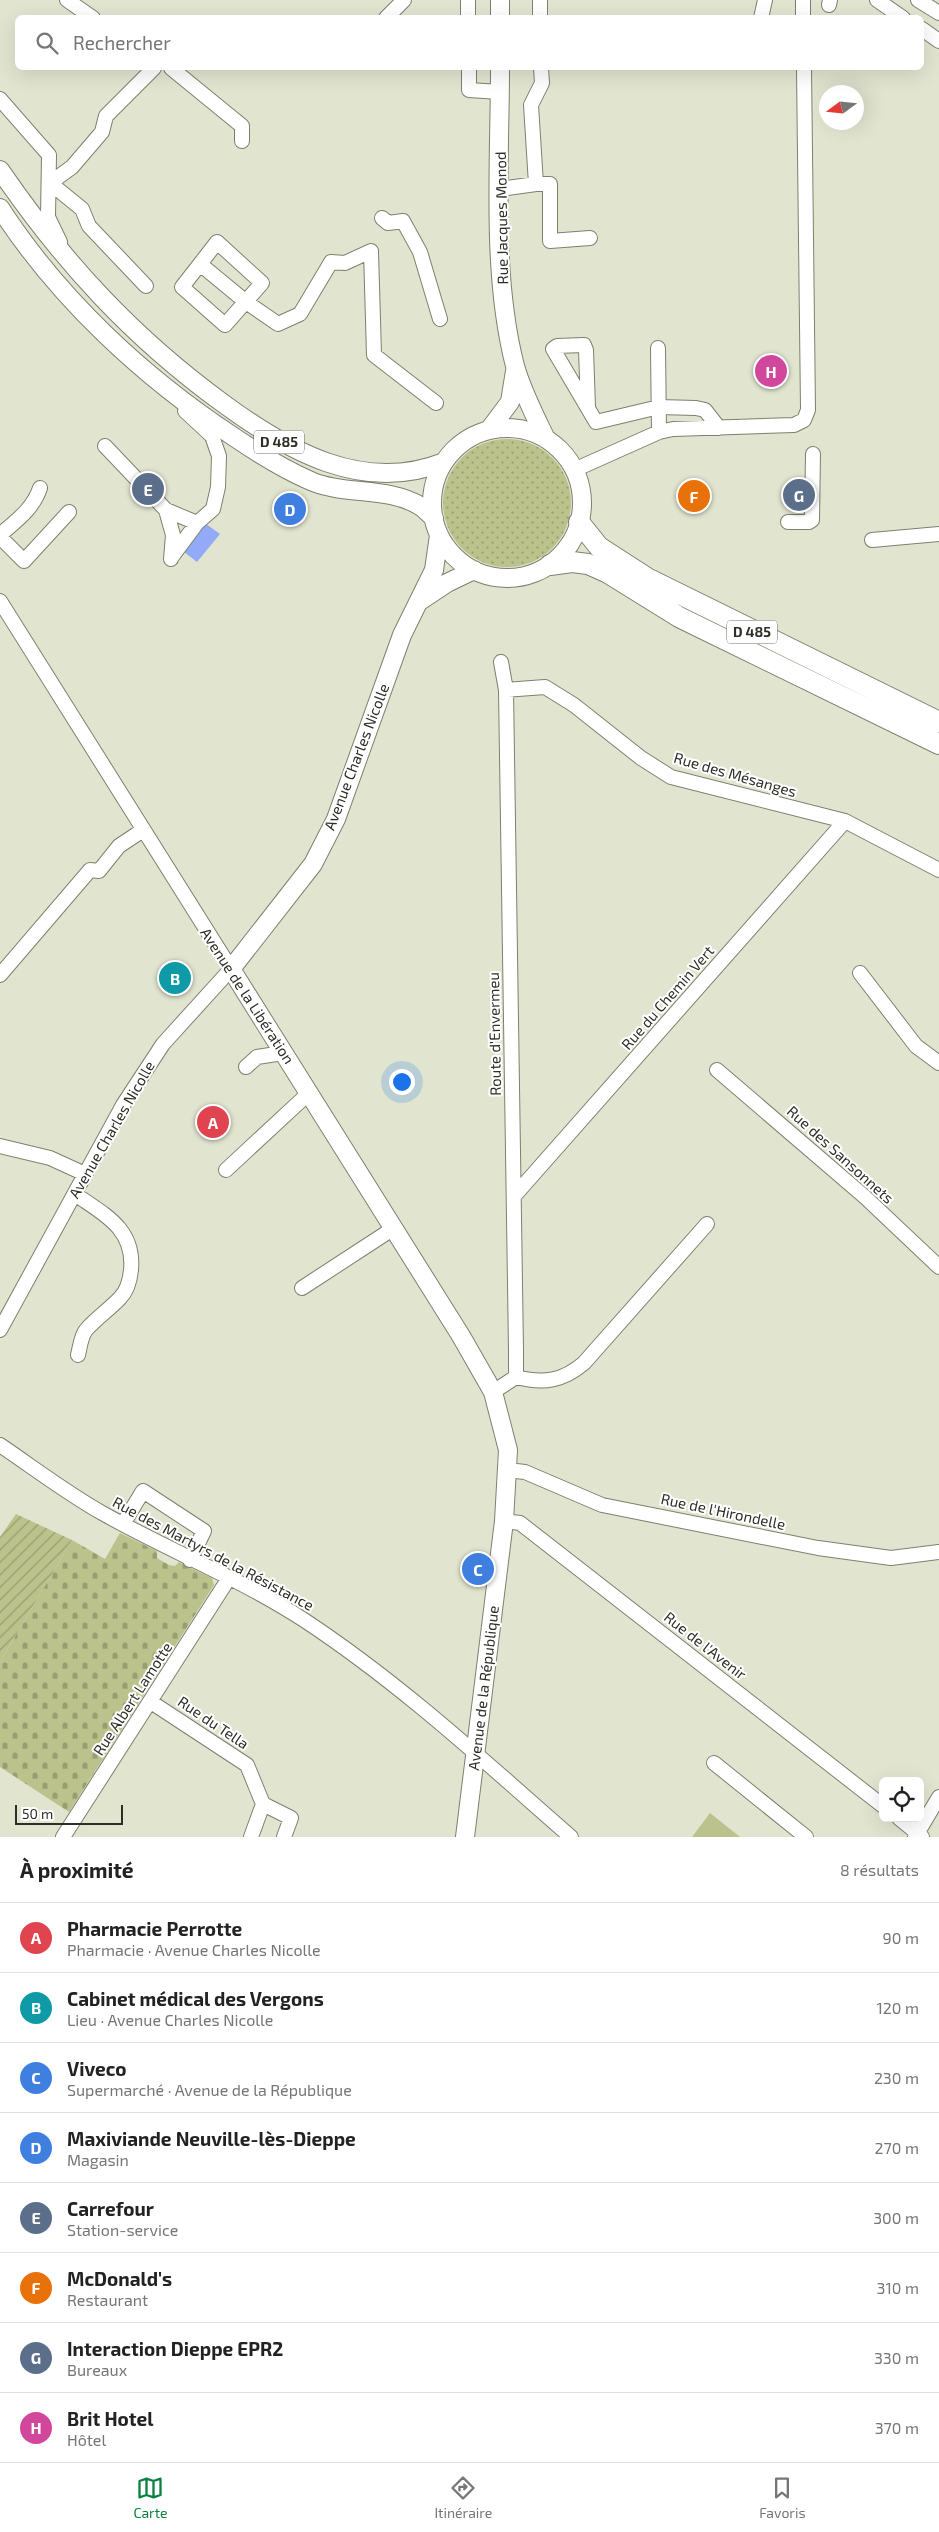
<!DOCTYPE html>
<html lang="fr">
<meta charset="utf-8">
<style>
:root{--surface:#fff;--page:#f2f2f2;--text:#222;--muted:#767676;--line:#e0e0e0;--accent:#0b8043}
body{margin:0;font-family:"Exo 2",sans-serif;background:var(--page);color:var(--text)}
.controls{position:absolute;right:15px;bottom:15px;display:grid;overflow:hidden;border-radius:8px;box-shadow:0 5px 20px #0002}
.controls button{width:45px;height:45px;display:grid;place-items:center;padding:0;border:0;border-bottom:1px solid var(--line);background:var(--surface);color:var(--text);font:25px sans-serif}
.compass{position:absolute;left:819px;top:85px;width:45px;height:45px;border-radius:50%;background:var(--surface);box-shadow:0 5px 20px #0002;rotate:255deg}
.scale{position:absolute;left:15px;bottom:12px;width:108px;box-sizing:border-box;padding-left:5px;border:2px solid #2d2e26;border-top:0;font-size:14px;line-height:18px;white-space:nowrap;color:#2d2e26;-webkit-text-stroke:4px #fff;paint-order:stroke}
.you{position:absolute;left:401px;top:1081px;width:18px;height:18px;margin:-12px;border:4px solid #fff;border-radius:50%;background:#1a73e8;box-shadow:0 0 0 8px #1a73e833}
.badge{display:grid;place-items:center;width:32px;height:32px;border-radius:50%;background:var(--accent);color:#fff;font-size:16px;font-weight:700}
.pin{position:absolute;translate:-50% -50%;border:2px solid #fff;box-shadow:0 1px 5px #0006}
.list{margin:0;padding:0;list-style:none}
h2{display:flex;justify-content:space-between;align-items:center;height:65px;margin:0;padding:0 20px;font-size:21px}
h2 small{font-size:16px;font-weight:400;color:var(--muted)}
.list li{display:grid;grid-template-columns:32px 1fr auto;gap:15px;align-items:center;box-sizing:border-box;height:70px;padding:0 20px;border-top:1px solid var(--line)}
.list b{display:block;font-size:19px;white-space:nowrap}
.list p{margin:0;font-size:16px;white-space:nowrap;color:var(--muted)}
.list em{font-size:16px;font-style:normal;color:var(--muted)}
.icon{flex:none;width:28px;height:28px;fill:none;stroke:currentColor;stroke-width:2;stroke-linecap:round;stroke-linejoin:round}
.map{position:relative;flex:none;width:939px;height:1837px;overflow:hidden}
.search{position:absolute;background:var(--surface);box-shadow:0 5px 20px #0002;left:15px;right:15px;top:15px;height:55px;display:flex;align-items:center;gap:12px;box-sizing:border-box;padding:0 18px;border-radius:8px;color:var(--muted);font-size:19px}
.sheet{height:625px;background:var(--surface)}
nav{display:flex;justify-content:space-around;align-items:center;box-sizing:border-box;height:70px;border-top:1px solid var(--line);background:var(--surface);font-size:14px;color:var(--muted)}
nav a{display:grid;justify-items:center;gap:2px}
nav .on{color:var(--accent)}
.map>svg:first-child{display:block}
.grass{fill:url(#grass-dots)}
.cemetery{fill:url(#cemetery-stones)}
.garden{fill:url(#garden-furrows)}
.pitch{fill:#bbc28b}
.water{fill:#93aaf8}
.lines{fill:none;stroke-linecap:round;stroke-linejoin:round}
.minor-casing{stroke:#7d806e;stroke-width:16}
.major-casing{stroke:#7d806e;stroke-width:20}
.highway-casing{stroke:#7d806e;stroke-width:22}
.minor{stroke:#fff;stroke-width:14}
.major{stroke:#fff;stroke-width:18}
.highway{stroke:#fff;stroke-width:20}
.labels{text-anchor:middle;stroke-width:4;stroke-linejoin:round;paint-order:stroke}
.shield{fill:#fff;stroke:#6c6d67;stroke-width:1}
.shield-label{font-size:14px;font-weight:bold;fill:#2d2e26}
.street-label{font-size:15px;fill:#2d2e26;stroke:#fff}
</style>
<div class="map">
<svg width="939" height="1837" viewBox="0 0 939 1837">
<defs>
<pattern id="grass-dots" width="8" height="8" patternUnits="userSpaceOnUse" patternTransform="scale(1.25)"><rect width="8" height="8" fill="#bbc28b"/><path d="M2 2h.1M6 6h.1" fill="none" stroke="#989e71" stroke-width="1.8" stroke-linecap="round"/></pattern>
<pattern id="cemetery-stones" width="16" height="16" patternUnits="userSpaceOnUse" patternTransform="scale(1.25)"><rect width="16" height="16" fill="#bbc28b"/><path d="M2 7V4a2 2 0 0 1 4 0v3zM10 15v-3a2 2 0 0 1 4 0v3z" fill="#989e71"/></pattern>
<pattern id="garden-furrows" width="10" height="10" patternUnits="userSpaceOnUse" patternTransform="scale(1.25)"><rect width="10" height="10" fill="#bbc28b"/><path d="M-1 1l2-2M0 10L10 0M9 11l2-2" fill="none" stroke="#989e71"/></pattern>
</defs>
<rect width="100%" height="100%" fill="#e1e5d0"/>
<!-- grass -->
<path class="grass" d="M443 503a64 64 0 1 1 128 0a64 64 0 1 1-128 0Z"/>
<!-- cemetery -->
<path class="cemetery" d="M120,1533L157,1551V1558L169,1565L175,1566L179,1562L212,1578L214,1585L69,1812L0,1767V1662L72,1540L105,1559Z"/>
<!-- garden -->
<path class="garden" d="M16,1514L72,1540L0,1662V1537Z"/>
<!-- pitch -->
<path class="pitch" d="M710,1813L740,1837H692Z"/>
<!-- water -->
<path class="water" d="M206,524L220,534L197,562L184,552Z"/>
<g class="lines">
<!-- minor casing -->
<g class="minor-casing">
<path id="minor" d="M67,0L93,18
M468,0V18
M540,0V18
M803,0V18
M877,0L903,18
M918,0L939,13
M829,5L830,0
M386,18L404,0
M761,18L765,0
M922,29L939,41
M171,68L242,126V141
M469,68V90L500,92
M0,99L49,155L48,217L60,242
M536,184H550V241L590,238
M500,189L536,184L531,105L542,83L541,68
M382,218L388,223L403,221L420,252L440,319
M200,264L182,287L225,325L262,283L217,242L200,264L246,302L278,324L300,314L331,262L345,263L371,251L374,355L436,403
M146,286L89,226L82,209L50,183L72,167L102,132L106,116L154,68
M658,348L659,432
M588,407L586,350L584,345L557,346L553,349L596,422L659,407L696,408L705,410L719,428
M105,446L166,510L173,535L171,559
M574,470L659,432L673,429L794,425L804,420L808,410L804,68
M166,510L197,523L213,509L218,487L219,456L212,436L185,411
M788,522H809L812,520L813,454
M0,535C17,520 33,509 40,488
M0,537L24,561L69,512
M872,540L939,534
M171,558L197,523
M0,601L231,969L163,1044L123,1105L0,1330
M506,690L545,687L574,705L641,758L671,777L845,821L939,870
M860,973L916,1046L939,1063
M0,975L90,870L99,871L119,846L143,830
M246,1067L257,1057L283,1053
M717,1070L865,1197L939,1267
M0,1146L50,1158L85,1174
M226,1170L309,1093
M75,1194C103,1214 135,1228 131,1270C130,1280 128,1290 120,1298C110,1309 96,1318 86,1330C81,1336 80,1347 78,1355
M515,1195L845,821
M302,1288L394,1228
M516,1377C544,1384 563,1381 584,1363L707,1224
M493,1392L516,1377V1350L506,690L501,662
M0,1445C34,1468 68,1494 104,1514C170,1551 241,1579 304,1620C401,1684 484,1761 571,1837
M507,1470L525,1472L602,1505L818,1548L891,1558L939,1552
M504,1521L520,1523L883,1806
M123,1524L143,1491L204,1531L190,1560
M151,1702L247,1765L263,1804L291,1818L284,1837
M714,1763L806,1837
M899,1818L922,1837
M63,1837L229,1578
M251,1837L263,1804
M915,1837L939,1797"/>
</g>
<!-- major casing -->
<g class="major-casing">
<path id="major" d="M500,0V18
M500,68C500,163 491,273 515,366C522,391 535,416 546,439
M0,170C63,262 133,338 224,404C288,451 363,494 444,462
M0,208C59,299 143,377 234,437C259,454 285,470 313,482C346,495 389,487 420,506C425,509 429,514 434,518
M432 503a75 75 0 1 1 150 0a75 75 0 1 1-150 0Z
M489,430L510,402L515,371
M439,535L434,570L402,635L336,819L313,864L231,969L461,1336L493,1392L508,1450L504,1521L465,1837
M420,601L447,583L474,570"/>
</g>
<!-- highway casing -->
<g class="highway-casing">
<path id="highway" d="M579,522L599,547L647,578L939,722
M550,565L572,562L588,564L608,573L679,617L939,744"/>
</g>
<!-- minor -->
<use href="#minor" class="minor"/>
<!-- major -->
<use href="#major" class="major"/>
<!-- highway -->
<use href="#highway" class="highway"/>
</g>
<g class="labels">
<!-- shield labels -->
<g class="shield">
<rect x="254" y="430.5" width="50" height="23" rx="4"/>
<rect x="727" y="620.5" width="50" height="23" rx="4"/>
</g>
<g class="shield-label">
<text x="279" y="447">D 485</text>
<text x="752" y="637">D 485</text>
</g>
<!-- street labels -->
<g class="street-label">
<text transform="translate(502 218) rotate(-91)" y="5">Rue Jacques Monod</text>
<text transform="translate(357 757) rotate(-69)" y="5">Avenue Charles Nicolle</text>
<text transform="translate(735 775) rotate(16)" y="5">Rue des Mésanges</text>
<text transform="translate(247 996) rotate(57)" y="5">Avenue de la Libération</text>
<text transform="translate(668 998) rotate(-49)" y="5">Rue du Chemin Vert</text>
<text transform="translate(495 1034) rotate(-91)" y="5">Route d'Envermeu</text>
<text transform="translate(112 1130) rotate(-60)" y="5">Avenue Charles Nicolle</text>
<text transform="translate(840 1155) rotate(42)" y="5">Rue des Sansonnets</text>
<text transform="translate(723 1512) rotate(12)" y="5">Rue de l'Hirondelle</text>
<text transform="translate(213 1554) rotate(28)" y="5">Rue des Martyrs de la Résistance</text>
<text transform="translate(705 1646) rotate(38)" y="5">Rue de l'Avenir</text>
<text transform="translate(484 1688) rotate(-83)" y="5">Avenue de la République</text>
<text transform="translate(133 1699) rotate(-57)" y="5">Rue Albert Lamotte</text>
<text transform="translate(213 1723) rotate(34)" y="5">Rue du Tella</text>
</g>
</g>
</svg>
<div class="controls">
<button><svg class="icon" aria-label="locate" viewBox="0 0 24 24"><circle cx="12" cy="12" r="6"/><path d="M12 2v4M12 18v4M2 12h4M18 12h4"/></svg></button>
</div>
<svg class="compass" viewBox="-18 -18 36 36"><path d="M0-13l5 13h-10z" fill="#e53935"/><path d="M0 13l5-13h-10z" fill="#767676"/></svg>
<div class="scale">50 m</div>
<div class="you"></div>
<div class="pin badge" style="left:213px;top:1122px;background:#e0444e">A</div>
<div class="pin badge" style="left:175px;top:978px;background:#0f9aa8">B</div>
<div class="pin badge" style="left:478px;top:1569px;background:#3f7fe0">C</div>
<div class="pin badge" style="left:290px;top:509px;background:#3f7fe0">D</div>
<div class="pin badge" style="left:148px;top:489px;background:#5c6f8a">E</div>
<div class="pin badge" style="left:694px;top:496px;background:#e8710a">F</div>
<div class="pin badge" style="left:799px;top:495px;background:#5c6f8a">G</div>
<div class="pin badge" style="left:771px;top:371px;background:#d1479c">H</div>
<div class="search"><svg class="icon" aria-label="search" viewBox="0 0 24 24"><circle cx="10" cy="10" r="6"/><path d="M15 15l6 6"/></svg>Rechercher</div>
</div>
<section class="sheet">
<h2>À proximité<small>8 résultats</small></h2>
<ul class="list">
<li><span class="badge" style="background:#e0444e">A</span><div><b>Pharmacie Perrotte</b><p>Pharmacie · Avenue Charles Nicolle</p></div><em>90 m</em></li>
<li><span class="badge" style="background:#0f9aa8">B</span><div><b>Cabinet médical des Vergons</b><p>Lieu · Avenue Charles Nicolle</p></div><em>120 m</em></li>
<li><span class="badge" style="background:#3f7fe0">C</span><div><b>Viveco</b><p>Supermarché · Avenue de la République</p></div><em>230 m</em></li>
<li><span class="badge" style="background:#3f7fe0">D</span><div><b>Maxiviande Neuville-lès-Dieppe</b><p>Magasin</p></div><em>270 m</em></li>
<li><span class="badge" style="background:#5c6f8a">E</span><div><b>Carrefour</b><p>Station-service</p></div><em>300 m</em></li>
<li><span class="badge" style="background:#e8710a">F</span><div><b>McDonald's</b><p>Restaurant</p></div><em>310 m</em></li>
<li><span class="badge" style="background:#5c6f8a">G</span><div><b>Interaction Dieppe EPR2</b><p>Bureaux</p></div><em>330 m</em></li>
<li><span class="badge" style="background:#d1479c">H</span><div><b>Brit Hotel</b><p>Hôtel</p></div><em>370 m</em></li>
</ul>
</section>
<nav>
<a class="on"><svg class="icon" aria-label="map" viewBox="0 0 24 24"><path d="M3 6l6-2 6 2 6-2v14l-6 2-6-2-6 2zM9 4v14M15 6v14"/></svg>Carte</a>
<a><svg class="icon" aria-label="directions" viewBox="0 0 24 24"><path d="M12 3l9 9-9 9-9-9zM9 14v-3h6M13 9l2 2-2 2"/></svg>Itinéraire</a>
<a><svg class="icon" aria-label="saved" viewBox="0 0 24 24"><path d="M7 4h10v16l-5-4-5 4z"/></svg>Favoris</a>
</nav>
